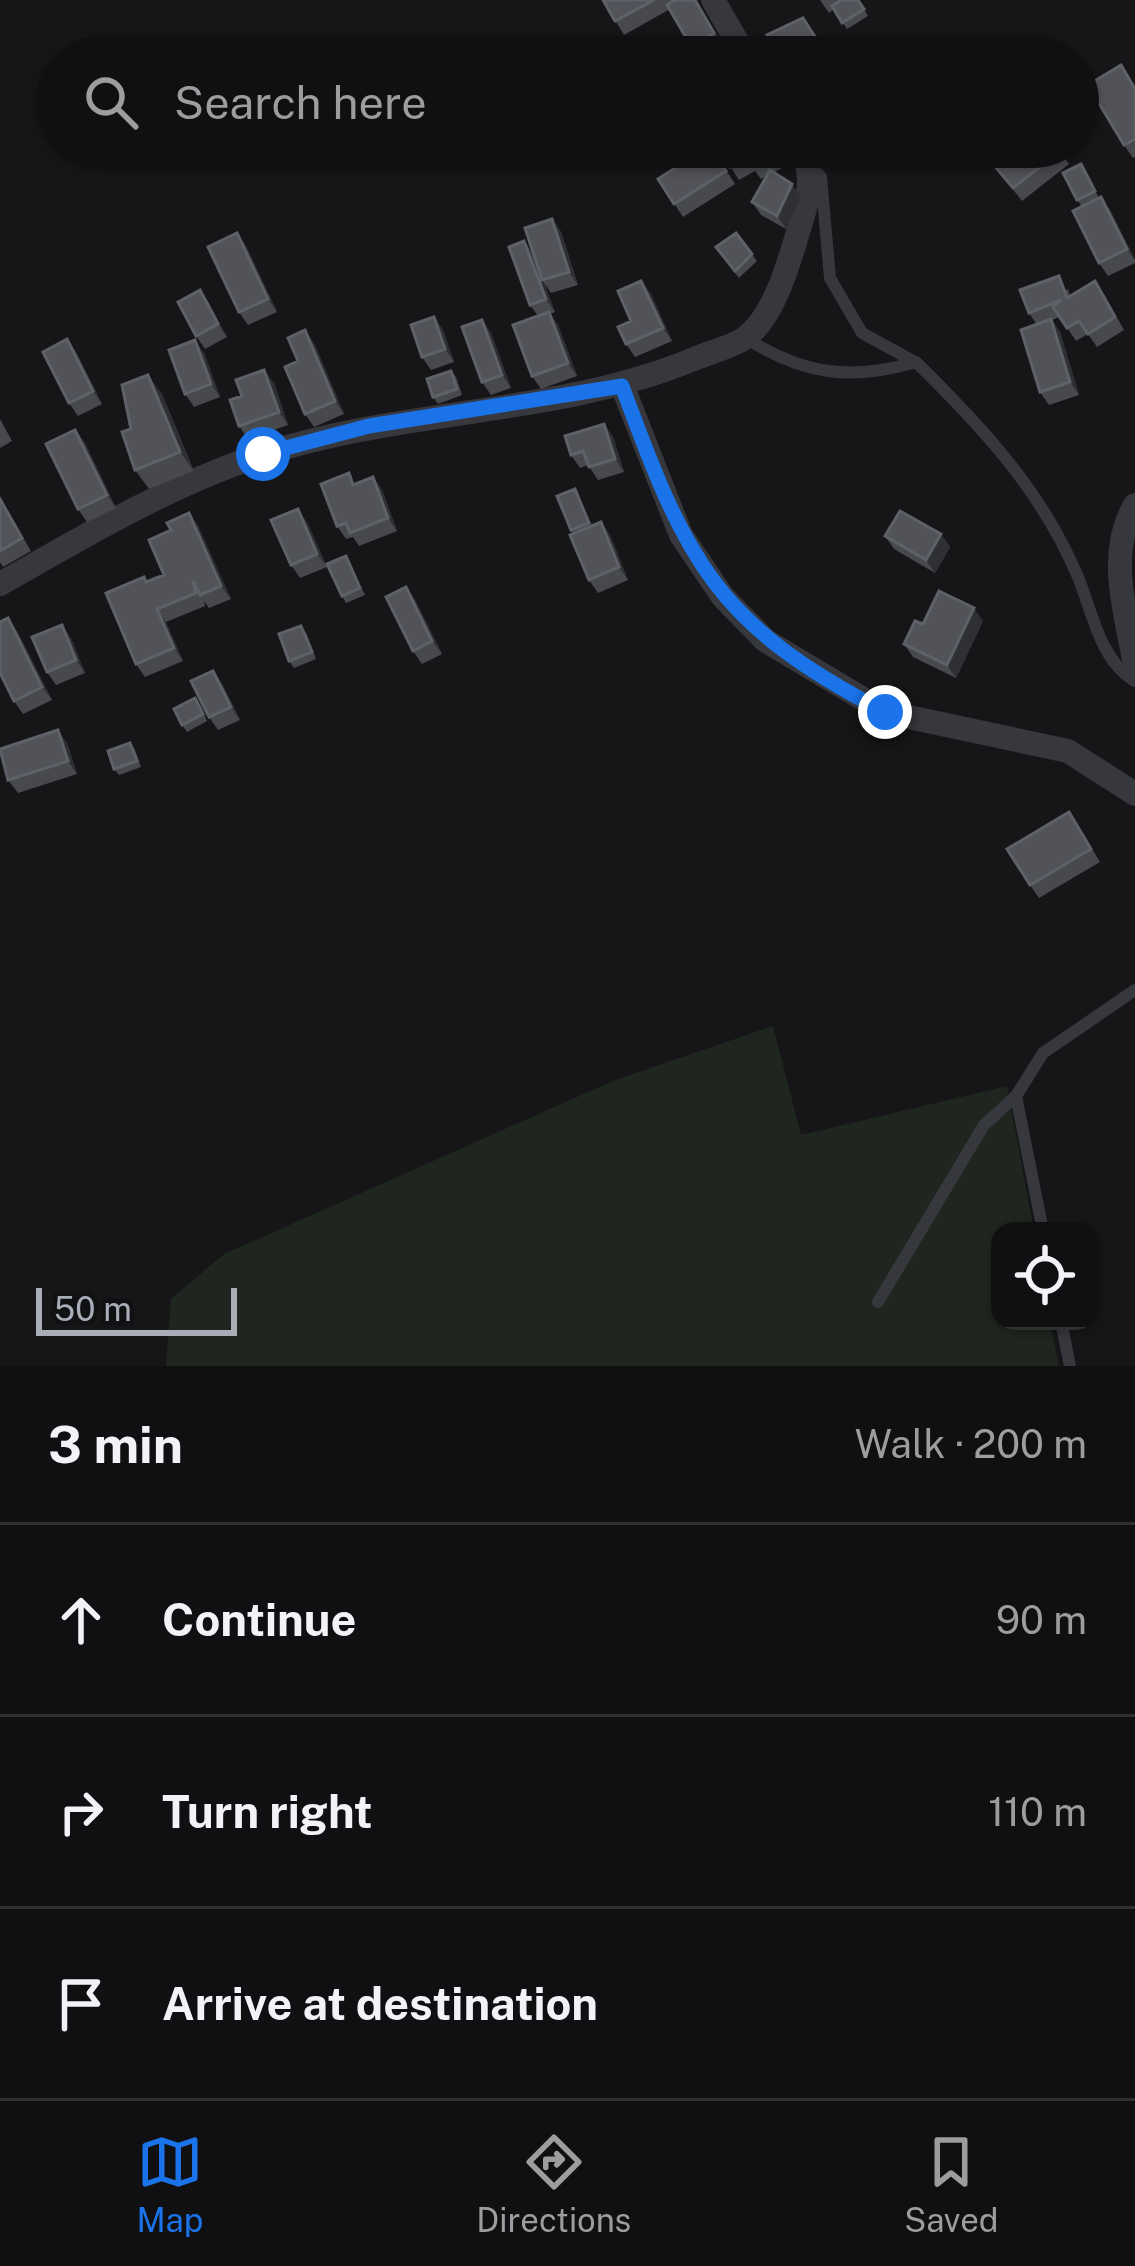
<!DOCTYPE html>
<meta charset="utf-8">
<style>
:root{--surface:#101012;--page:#1e1e20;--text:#f1f3f6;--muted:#9c9d9f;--line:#303032;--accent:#1a73e8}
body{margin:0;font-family:"Public Sans",sans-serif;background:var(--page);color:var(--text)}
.controls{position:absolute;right:36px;bottom:36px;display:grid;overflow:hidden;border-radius:24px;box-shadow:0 3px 9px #0004}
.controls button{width:108px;height:108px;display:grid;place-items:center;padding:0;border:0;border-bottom:3px solid var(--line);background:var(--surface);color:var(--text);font:60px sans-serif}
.scale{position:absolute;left:36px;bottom:30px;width:201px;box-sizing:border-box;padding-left:12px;border:6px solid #a8adb8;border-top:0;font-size:33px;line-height:42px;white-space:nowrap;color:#a8adb8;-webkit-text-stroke:9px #111113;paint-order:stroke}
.stop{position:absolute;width:36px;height:36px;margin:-27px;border:9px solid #1a73e8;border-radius:50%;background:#fff}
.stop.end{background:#1a73e8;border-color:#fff;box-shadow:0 3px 12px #0008}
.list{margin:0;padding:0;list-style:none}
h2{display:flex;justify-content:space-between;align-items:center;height:156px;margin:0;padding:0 48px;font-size:51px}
h2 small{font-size:39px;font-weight:400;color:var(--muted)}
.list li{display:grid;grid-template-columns:78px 1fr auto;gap:36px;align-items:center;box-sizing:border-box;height:192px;padding:0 48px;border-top:3px solid var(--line)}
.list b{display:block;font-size:45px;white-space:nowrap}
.list em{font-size:39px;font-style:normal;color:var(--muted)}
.icon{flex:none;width:66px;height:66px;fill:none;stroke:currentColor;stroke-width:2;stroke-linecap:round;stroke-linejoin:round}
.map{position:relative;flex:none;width:1135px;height:1366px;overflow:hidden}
.search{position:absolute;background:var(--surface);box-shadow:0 3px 9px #0004;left:36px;right:36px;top:36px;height:132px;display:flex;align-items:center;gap:30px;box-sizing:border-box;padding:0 42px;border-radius:66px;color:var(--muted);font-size:45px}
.sheet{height:732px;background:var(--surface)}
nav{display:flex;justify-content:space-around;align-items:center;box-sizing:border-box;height:168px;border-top:3px solid var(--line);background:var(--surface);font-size:33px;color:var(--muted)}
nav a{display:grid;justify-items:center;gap:6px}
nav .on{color:var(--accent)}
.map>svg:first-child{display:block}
.green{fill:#1e261f}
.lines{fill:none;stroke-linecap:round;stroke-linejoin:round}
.lane{stroke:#37383d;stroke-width:12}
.street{stroke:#37383d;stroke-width:24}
.wall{fill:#47494d}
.shaded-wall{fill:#2f3033}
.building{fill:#525359;stroke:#5f6168;stroke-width:3}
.route{stroke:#1a73e8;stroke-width:15}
</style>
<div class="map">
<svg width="1135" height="1366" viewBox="0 0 1135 1366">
<rect width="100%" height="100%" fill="#161618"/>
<!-- green -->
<path class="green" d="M773,1026L801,1135L1007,1086L1034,1231H1000V1321H1050L1059,1366H166L171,1299L224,1254L615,1080Z"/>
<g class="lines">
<!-- lane -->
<path class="lane" d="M813,168L821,177L830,278L862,333L915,362
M746,338C803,375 852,381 916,362C982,427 1042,491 1078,577C1092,611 1100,661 1135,681
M1016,1096L1043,1231
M878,1302L984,1125L1016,1096L1043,1053L1135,990
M1061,1321L1070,1366"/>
<!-- street -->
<path class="street" d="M713,0L746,57
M622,385L681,535L723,597L766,641L885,712L1068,751L1135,794
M1135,505C1106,554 1126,613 1135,665
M0,584C85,536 167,486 261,455C403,408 556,416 694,359C710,352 732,347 745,338C772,318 786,272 795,242C805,209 818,178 800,147"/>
</g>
<!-- wall -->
<path class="wall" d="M603,0H696L723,46L704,57H699L670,9L624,35Z
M820,0H859L868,16L847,29L834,9L829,13Z
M1135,87V157L1133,158L1124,145Z
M676,147H781L784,152L776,156L782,168L773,173L801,197L786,229L761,215L752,202L766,176L761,179L755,171L739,180L722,153L717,156L735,184L683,217L658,179L685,162Z
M1057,147L1069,164L1022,201L993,164Z
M1081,164L1099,198L1110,210L1135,260V263L1108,276L1099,263L1082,207L1077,200Z
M552,219L561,232L578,285L551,293L544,283L555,312L550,314L558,325L577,376L541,389L532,376L538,316L530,305L524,241L533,254Z
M237,233L246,246L277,312L248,325L239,312Z
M736,233L757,261L739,278L716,247Z
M1068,289L1070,296L1104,294L1124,330L1097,347L1088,334L1076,341L1060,317L1052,320L1060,332L1079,395L1049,405L1040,392L1037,325L1029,313Z
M200,290L227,337L205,349L196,336Z
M651,294L672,341L635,357L626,344L631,321Z
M434,317L443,330L454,362L431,370L422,357Z
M482,320L491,333L511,388L491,395L482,382Z
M67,339L76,352L102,404L78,416L69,403Z
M314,343L344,414L314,427L305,414L298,361Z
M204,353L220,397L194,407L185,394Z
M451,371L456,377L462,395L438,404L433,397Z
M274,383L288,425L248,439L239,426Z
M162,394L194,471L149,489L135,470L131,429Z
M0,419L12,441L0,448Z
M604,424L613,437L624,472L598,480L588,465L580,468L571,455Z
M75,430L85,443L116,508L87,522L78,509Z
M373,477L382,490L397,531L359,546L353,537L346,539L337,526L356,484Z
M575,489L592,526L601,522L610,535L628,580L598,593L589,580L571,530Z
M0,499L31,551L3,567L0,562Z
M189,513L198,526L231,599L209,608L204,601L205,606L166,622L183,661L145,677L136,664L144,577L147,582L164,575L171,530Z
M307,522L327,567L300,578L291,565Z
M941,534L950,547L935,573L894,549L885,536Z
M346,556L365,595L346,603L342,596Z
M406,587L415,600L442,654L422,664L413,651Z
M983,621L956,678L913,657L904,644L923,624Z
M17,631L52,700L23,714L14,701Z
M306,632L316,659L294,668L289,661Z
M71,638L85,673L56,685L47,672Z
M213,671L222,684L240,720L218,730L209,717Z
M200,704L207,721L187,732L182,725Z
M67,743L77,774L18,793L8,780Z
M130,743L135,750L141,767L119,775L114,769Z
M1069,812L1100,862L1039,898L1030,885Z"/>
<!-- shaded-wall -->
<path class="shaded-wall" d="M792,184L801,197L786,229L777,216Z
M1101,197L1110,210L1135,261L1127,249Z
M552,219L561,232L578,285L569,272Z
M237,233L246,246L277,312L268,299Z
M524,241L533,254L555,312L546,299Z
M641,281L651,294L672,341L663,328Z
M200,290L209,303L227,337L218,324Z
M549,312L558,325L577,376L568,363Z
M434,317L443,330L454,362L445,349Z
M1051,319L1060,332L1079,395L1070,382Z
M482,320L491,333L511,388L502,375Z
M305,330L314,343L344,414L335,401Z
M67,339L76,352L102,404L93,391Z
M195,340L204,353L220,397L211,384Z
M264,370L274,383L288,425L279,412Z
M148,375L162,394L194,471L180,452Z
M604,424L613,437L624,472L615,459Z
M75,430L85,443L116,508L107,495Z
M373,477L382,490L397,531L388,518Z
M298,509L307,522L327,567L317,554Z
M189,513L198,526L231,599L221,586Z
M601,522L610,535L628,580L619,567Z
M941,534L950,547L935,573L926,560Z
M406,587L415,600L442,654L432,641Z
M974,608L983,621L956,678L947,665Z
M157,609L166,622L183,661L174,648Z
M8,618L17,631L52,700L42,687Z
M62,625L71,638L85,673L76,660Z
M213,671L222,684L240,720L231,707Z
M58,730L67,743L77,774L68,761Z"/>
<!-- building -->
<path class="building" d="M603,0H654L615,21Z
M675,0H695L714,33L691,46L667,5Z
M841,0H858L864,9L842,23L832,6Z
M803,18L826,54L820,57H780L767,35Z
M1121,65L1135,89V139L1124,145L1088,85Z
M676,147H701L682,159Z
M708,147H710L726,171L674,204L658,179Z
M719,147H769L773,155L752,166L747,158L730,167Z
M1015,147H1057L1060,151L1013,188L993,164Z
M1081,164L1095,191L1077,200L1063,173Z
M770,170L792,184L777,216L752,202Z
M1101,197L1127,249L1099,263L1073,211Z
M552,219L569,272L542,280L525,228Z
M237,233L268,299L239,312L208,247Z
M736,233L752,254L735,271L716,247Z
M524,241L546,299L530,305L509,247Z
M1059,276L1067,298L1095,281L1115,317L1088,334L1079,321L1067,328L1053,307L1061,300L1029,313L1020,290Z
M641,281L663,328L626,344L618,327L631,321L618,291Z
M200,290L218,324L196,336L178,302Z
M549,312L568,363L532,376L513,325Z
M434,317L445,349L422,357L411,325Z
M1051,319L1070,382L1040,392L1021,330Z
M482,320L502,375L482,382L462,327Z
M305,330L335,401L305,414L285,367L298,361L288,338Z
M67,339L93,391L69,403L43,352Z
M195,340L211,384L185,394L169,350Z
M264,370L279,412L239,426L230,400L242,396L236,380Z
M451,371L457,389L433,397L427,379Z
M148,375L180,452L135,470L122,432L131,429L122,385Z
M604,424L615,459L589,467L583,451L571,455L565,436Z
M75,430L107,495L78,509L46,444Z
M349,473L353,485L373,477L388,518L350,533L346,523L337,526L321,484Z
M575,489L589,523L571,530L557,496Z
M0,499L22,538L0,551Z
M298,509L317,554L291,565L271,520Z
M900,511L941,534L926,560L885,536Z
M189,513L221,586L200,595L193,581L196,593L157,609L174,648L136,664L106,593L144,577L146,582L164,575L149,540L171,530L167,523Z
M601,522L619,567L589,580L570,535Z
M346,556L360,588L342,596L327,564Z
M406,587L432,641L413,651L386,597Z
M939,591L974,608L947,665L904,644L915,621L923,624Z
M8,618L42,687L14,701L0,673V622Z
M62,625L76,660L47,672L32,637Z
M301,626L312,652L289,661L279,634Z
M213,671L231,707L209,717L191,681Z
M195,698L203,714L182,725L174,709Z
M58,730L68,761L8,780L0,749Z
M130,743L137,761L114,769L108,751Z
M1069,812L1091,849L1030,885L1007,849Z"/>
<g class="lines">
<!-- route -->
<path class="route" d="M263,454L369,426L622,386C686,560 715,624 885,712"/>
</g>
</svg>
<div class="controls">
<button><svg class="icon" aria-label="locate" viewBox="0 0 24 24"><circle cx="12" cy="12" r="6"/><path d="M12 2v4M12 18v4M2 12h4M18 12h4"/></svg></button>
</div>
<div class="scale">50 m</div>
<div class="stop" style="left:263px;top:454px"></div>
<div class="stop end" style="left:885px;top:712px"></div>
<div class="search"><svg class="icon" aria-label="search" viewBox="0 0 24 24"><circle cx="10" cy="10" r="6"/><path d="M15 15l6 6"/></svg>Search here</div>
</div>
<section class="sheet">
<h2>3 min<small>Walk · 200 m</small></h2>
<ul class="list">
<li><svg class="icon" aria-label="ahead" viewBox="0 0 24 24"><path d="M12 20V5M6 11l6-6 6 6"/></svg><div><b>Continue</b></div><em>90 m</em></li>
<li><svg class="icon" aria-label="right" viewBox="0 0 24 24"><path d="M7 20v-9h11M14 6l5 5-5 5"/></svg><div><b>Turn right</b></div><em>110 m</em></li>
<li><svg class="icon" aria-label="arrive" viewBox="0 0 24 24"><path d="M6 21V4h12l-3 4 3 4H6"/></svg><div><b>Arrive at destination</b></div></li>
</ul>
</section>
<nav>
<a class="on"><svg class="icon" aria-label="map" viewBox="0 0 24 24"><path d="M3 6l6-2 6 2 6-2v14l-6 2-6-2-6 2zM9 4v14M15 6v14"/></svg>Map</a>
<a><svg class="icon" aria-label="directions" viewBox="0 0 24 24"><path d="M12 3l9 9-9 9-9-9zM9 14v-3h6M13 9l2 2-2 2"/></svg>Directions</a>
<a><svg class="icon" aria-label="saved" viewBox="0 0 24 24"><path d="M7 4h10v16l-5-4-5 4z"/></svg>Saved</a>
</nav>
